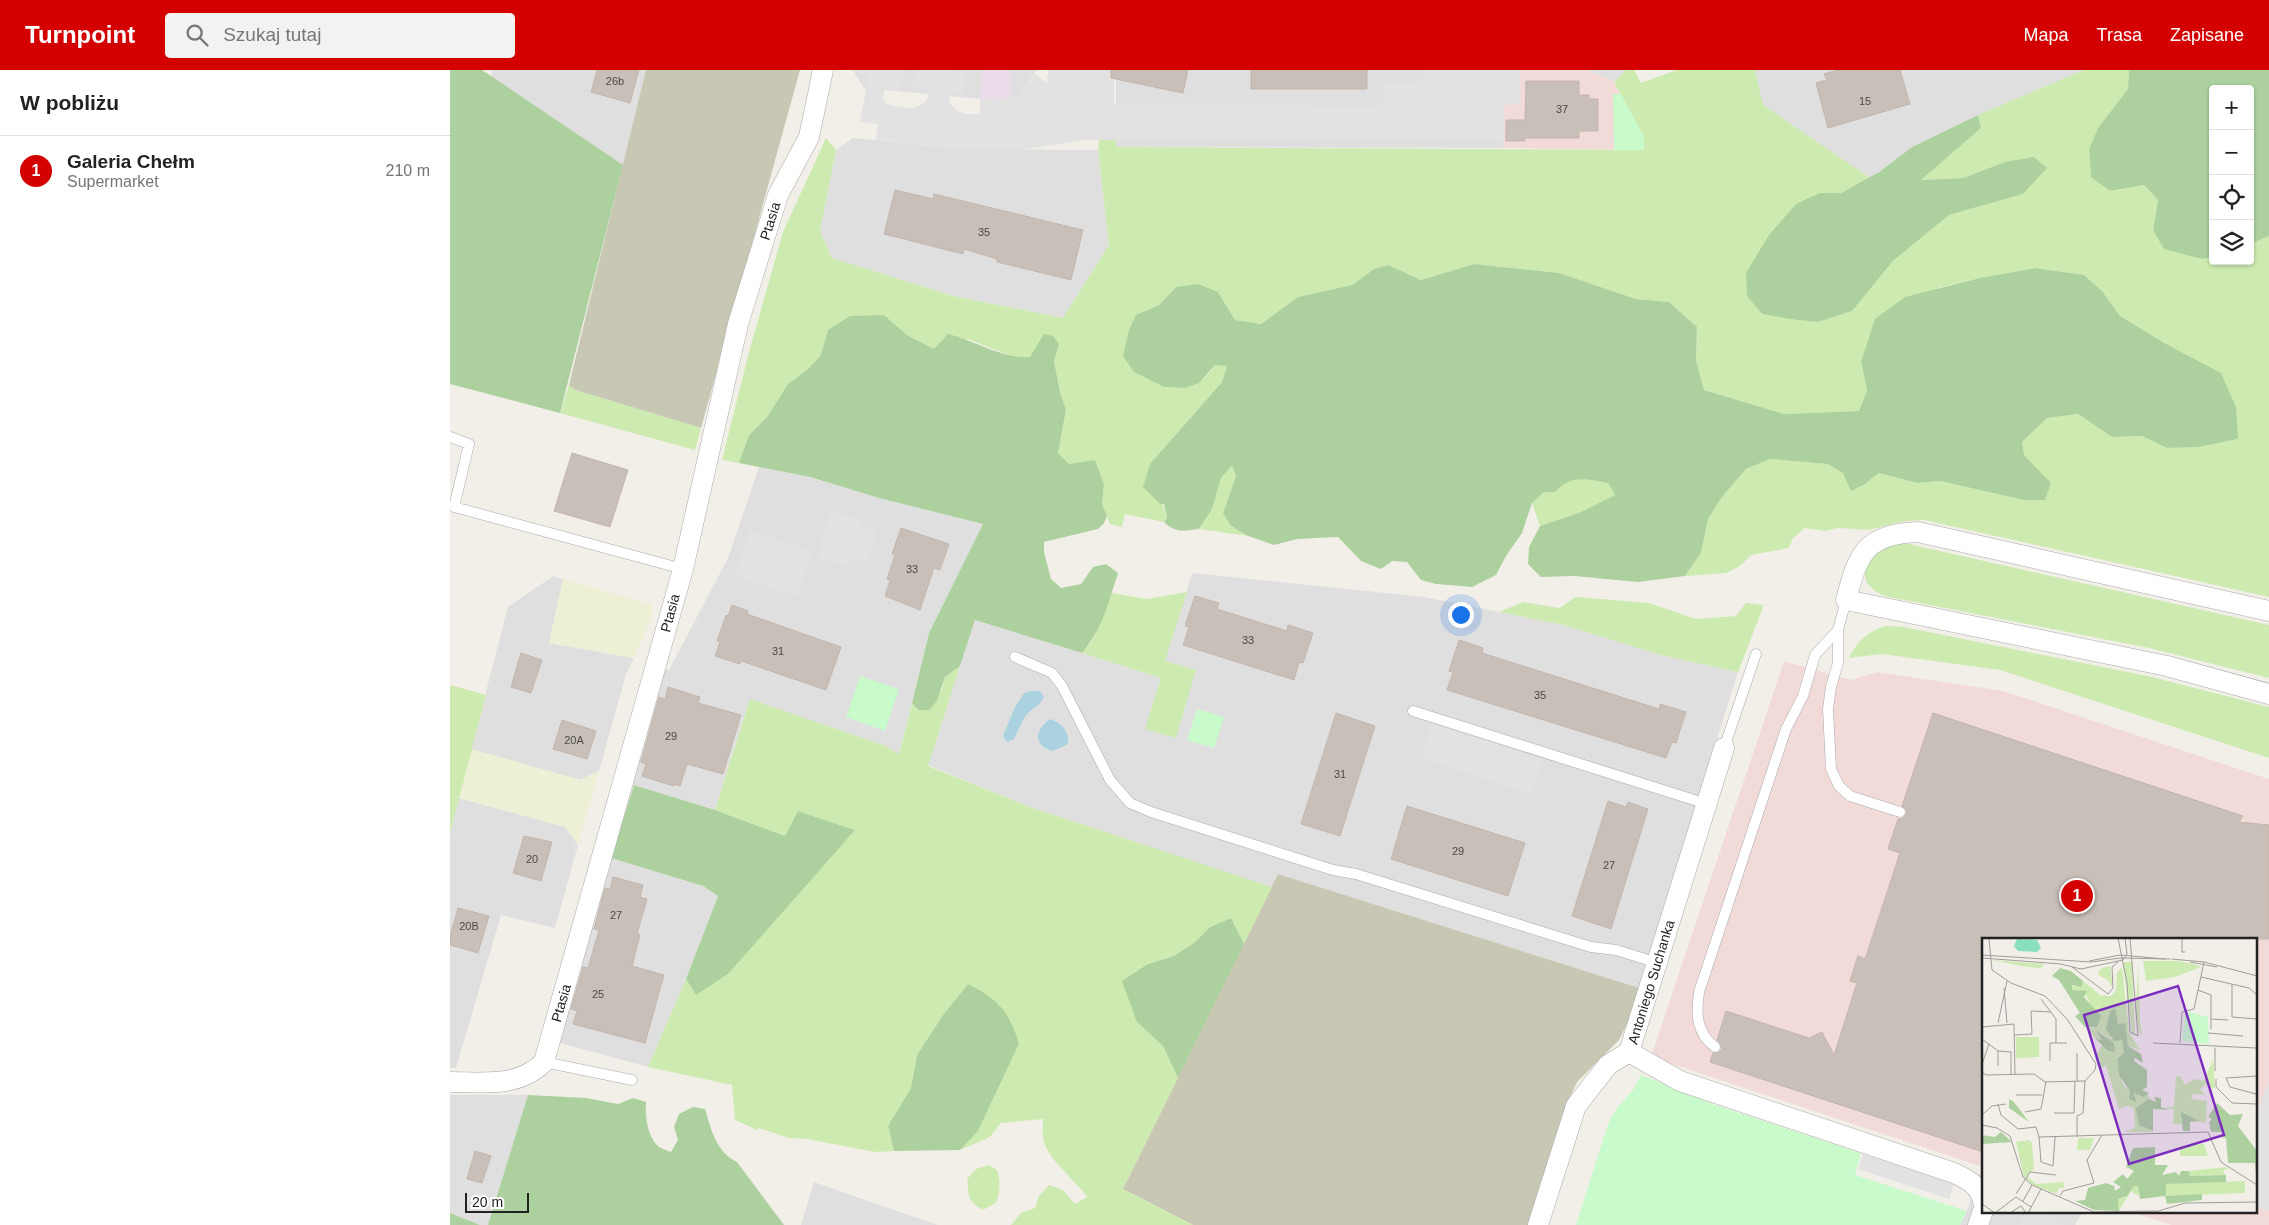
<!DOCTYPE html>
<html lang="pl">
<meta charset="utf-8">
<style>
:root{--surface:#fff;--page:#f2f2f2;--text:#222;--muted:#767676;--line:#e0e0e0;--accent:#d40000}
body{margin:0;font-family:Arial,sans-serif;background:var(--page);color:var(--text)}
.controls{position:absolute;right:15px;top:15px;display:grid;overflow:hidden;border-radius:5px;box-shadow:0 1px 4px #0004}
.controls button{width:45px;height:45px;display:grid;place-items:center;padding:0;border:0;border-bottom:1px solid var(--line);background:var(--surface);color:var(--text);font:25px sans-serif}
.scale{position:absolute;left:15px;bottom:12px;width:64px;box-sizing:border-box;padding-left:5px;border:2px solid #222;border-top:0;font-size:14px;line-height:18px;white-space:nowrap;color:#222;-webkit-text-stroke:4px #fff;paint-order:stroke}
.you{position:absolute;left:1010px;top:544px;width:18px;height:18px;margin:-12px;border:4px solid #fff;border-radius:50%;background:#1a73e8;box-shadow:0 0 0 8px #1a73e833}
.badge{display:grid;place-items:center;width:32px;height:32px;border-radius:50%;background:var(--accent);color:#fff;font-size:16px;font-weight:700}
.pin{position:absolute;translate:-50% -50%;border:2px solid #fff;box-shadow:0 1px 5px #0006}
.list{margin:0;padding:0;list-style:none}
h2{display:flex;justify-content:space-between;align-items:center;height:65px;margin:0;padding:0 20px;font-size:21px}
h2 small{font-size:16px;font-weight:400;color:var(--muted)}
.list li{display:grid;grid-template-columns:32px 1fr auto;gap:15px;align-items:center;box-sizing:border-box;height:70px;padding:0 20px;border-top:1px solid var(--line)}
.list b{display:block;font-size:19px;white-space:nowrap}
.list p{margin:0;font-size:16px;white-space:nowrap;color:var(--muted)}
.list em{font-size:16px;font-style:normal;color:var(--muted)}
.icon{flex:none;width:28px;height:28px;fill:none;stroke:currentColor;stroke-width:2;stroke-linecap:round;stroke-linejoin:round}
.map{position:relative;flex:none;width:1819px;height:1155px;overflow:hidden}
header{display:flex;align-items:center;gap:30px;box-sizing:border-box;height:70px;padding:0 25px;background:var(--accent);color:#fff}
header strong{font-size:24px}
nav{display:flex;gap:28px;margin-inline-start:auto;font-size:18px}
.search{width:350px;height:45px;background:var(--page);display:flex;align-items:center;gap:12px;box-sizing:border-box;padding:0 18px;border-radius:5px;color:var(--muted);font-size:19px}
main{display:flex}
aside{flex:1;background:var(--surface)}
.map>svg:first-child{display:block}
.residential{fill:#e0dfdf}
.commercial{fill:#f2dad9}
.industrial{fill:#ebdbe8}
.construction{fill:#c7c7b4}
.farmland{fill:#eef0d5}
.grass{fill:#cdebb0}
.forest{fill:#add19e}
.park{fill:#c8facc}
.parking{fill:#e2e2e2}
.water{fill:#aad3df}
.building{fill:#c7bfb8;stroke:#c4b6ab}
.lines{fill:none;stroke-linecap:round;stroke-linejoin:round}
.lane-casing{stroke:#a9a9a9;stroke-width:11}
.street-casing{stroke:#a9a9a9;stroke-width:21}
.lane{stroke:#fff;stroke-width:10}
.street{stroke:#fff;stroke-width:20}
.labels{text-anchor:middle;stroke-width:4;stroke-linejoin:round;paint-order:stroke}
.number-label{font-size:11px;fill:#4b4948}
.street-label{font-size:14px;fill:#222;stroke:#fff}
.inset-road{fill:none;stroke:#9f9d99;stroke-width:1}
.view{fill:#7b2cbf;fill-opacity:0.15;stroke:#7b2cbf;stroke-width:2.5}
.inset-edge{fill:none;stroke:#222;stroke-width:2.5}
</style>
<header>
<strong>Turnpoint</strong>
<div class="search"><svg class="icon" aria-label="search" viewBox="0 0 24 24"><circle cx="10" cy="10" r="6"/><path d="M15 15l6 6"/></svg>Szukaj tutaj</div>
<nav><a>Mapa</a><a>Trasa</a><a>Zapisane</a></nav>
</header>
<main>
<aside>
<h2>W pobliżu<small></small></h2>
<ul class="list">
<li><span class="badge">1</span><div><b>Galeria Chełm</b><p>Supermarket</p></div><em>210 m</em></li>
</ul>
</aside>
<div class="map">
<svg width="1819" height="1155" viewBox="0 0 1819 1155">
<rect width="100%" height="100%" fill="#f2efe9"/>
<!-- residential -->
<path class="residential" d="M42,0H197L173,95L41,7Z
M403,0H533L530,29L414,18Z
M560,0H587L567,28H560Z
M666,0H1070L1053,78L666,77Z
M1136,0H1176L1164,12Z
M1305,0H1634L1528,45L1462,77L1420,108L1313,35Z
M403,68L516,79L648,80L659,175L613,248L503,226L382,188L370,161L386,80Z
M309,397L359,407L429,428L533,454L479,563L449,684L433,675L300,629L265,740L181,714L215,599L219,600L278,488Z
M742,503L974,527L1110,554L1211,585L1288,602L1189,918L828,804L822,817L577,736L478,695L525,550L711,608L726,668L715,591Z
M103,506L113,509L99,573L184,588L176,604L149,701L130,710L21,679L58,537Z
M9,728L115,757L128,775L105,858L51,845L6,998H0V763Z
M161,788L253,816L268,826L236,909L198,997L110,973Z
M0,1025H78L38,1155H30L0,1143Z
M1532,1097L1533,1141H1633L1625,1155H1510L1515,1146Z
M364,1112L447,1141L488,1155H351Z"/>
<!-- commercial -->
<path class="commercial" d="M1070,0H1136L1164,12L1194,67V80L1053,78L1054,34H1070Z
M1334,591L1401,610L1427,602L1553,621L1819,709V1155H1722L1677,1141H1805V869H1533V1097L1201,987Z"/>
<!-- industrial -->
<path class="industrial" d="M533,0H560V28L530,29Z"/>
<!-- construction -->
<path class="construction" d="M196,0H350L251,358L125,320L119,315Z
M828,804L1189,918L1178,952L1169,970L1127,1012L1117,1034L1078,1155H743L673,1119Z"/>
<!-- farmland -->
<path class="farmland" d="M113,509L203,535L202,548L184,588L99,573Z
M21,679L130,710L149,701L128,775L115,757L9,728Z"/>
<!-- grass -->
<path class="grass" d="M1176,0H1184L1191,13L1227,0H1305L1313,35L1420,108L1391,123H1370L1312,244L1368,252L1402,241L1443,191L1499,145L1573,124L1555,92L1513,108L1470,110L1531,58L1528,45L1634,0H1679L1678,19L1648,58L1639,79L1641,106L1660,121L1694,115L1708,130L1703,160L1752,189L1763,187V191H1800V174L1819,166V527L1474,450L1456,451L1418,460L1389,458L1375,461L1355,458L1343,468L1339,478L1301,485L1290,496L1276,503L1235,506L1251,483L1258,449L1272,427L1296,399L1320,389L1379,394L1415,414L1429,403L1467,413L1490,411L1574,430H1595L1600,413L1573,385L1572,372L1597,348L1628,344L1662,367L1692,366L1717,378L1749,377L1788,369L1716,274L1670,246L1652,221L1634,205L1585,198L1530,208L1488,218L1411,292L1417,320L1409,341L1334,344L1254,320L1246,290L1247,257L1219,232L1186,229L1109,203L1024,194L971,210L938,195L924,199L902,215L848,227L811,254L785,250L768,222L726,217L709,235L695,241L714,317C739,319 750,317 765,295H777L772,312L700,394L717,448L714,452L675,444L672,457L660,454L652,434L654,415L619,394L608,383L616,340L610,322L604,291L609,274L580,287L566,288L518,269L484,279L457,265L434,245L378,260L371,285L358,299L338,314L317,347L299,365L289,393L272,390L299,282L333,162L376,68L386,80L370,161L382,188L503,226L613,248L659,175L648,80L649,70H666V77L1194,80V67L1164,12Z
M119,315L125,320L251,358L245,380L110,343Z
M782,396L786,406L773,443L781,456L798,466L749,459L762,439L771,408Z
M1130,408L1158,413L1165,425L1131,442L1090,456L1082,433L1094,422H1105L1113,413Z
M1454,473L1819,555V608L1699,578L1439,527C1410,519 1407,497 1431,479C1437,475 1447,475 1454,473Z
M737,522L715,591L746,600L726,668L695,659L711,608L632,583L642,571L662,523L697,529Z
M1126,527L1199,533L1246,549L1286,546L1296,533L1314,535L1288,602L1211,585L1110,554L1049,542L1073,532L1109,538Z
M1436,556L1454,557L1702,607L1819,637V688L1550,600L1432,584L1399,588C1407,571 1418,561 1436,556Z
M510,596L478,696L577,736L822,817L794,874L781,848L760,857L745,872L724,886L698,894L687,952L713,976L728,1008L673,1119L743,1155H561L571,1143L585,1138L589,1126L599,1115L613,1120L625,1134L637,1127C626,1110 599,1091 594,1072C592,1065 593,1056 593,1049L551,1053L540,1067L510,1080L528,1061L569,974L518,914L493,945L467,985L461,1018L438,1056L444,1081L425,1082L357,1069L339,1068L309,1058L307,1060L285,1050L282,1015L198,997L236,909L246,925L405,760L348,741L335,766L265,740L300,629L433,675L449,684L462,633L468,640L492,620L495,607Z
M0,615L36,625L0,763Z
M539,1095L547,1100C551,1113 550,1121 546,1133L533,1140C517,1131 519,1126 517,1109L526,1099Z"/>
<!-- forest -->
<path class="forest" d="M0,0H32L173,95L110,343L0,314Z
M1679,0H1819V166L1800,174V19H1763V187L1752,189L1714,179L1703,160L1708,130L1694,115L1660,121L1641,107L1639,79L1648,58L1678,19Z
M1528,45L1531,58L1471,110L1513,108L1555,92L1584,87L1597,98L1573,124L1499,145L1443,191L1402,241L1368,252L1340,249L1312,244L1297,226L1296,203L1319,165L1346,134L1370,123H1391L1429,102L1462,77Z
M1024,194L1109,203L1186,229L1219,232L1247,257L1246,290L1254,320L1334,344L1409,341L1417,320L1411,292L1425,249L1455,227L1530,208L1585,198L1634,205L1652,221L1670,246L1716,274L1771,303L1786,337L1788,369L1749,377L1717,378L1692,366L1662,367L1628,344L1597,348L1572,372L1574,385L1601,413L1595,430H1574L1490,411L1467,413L1429,403L1415,414L1401,421L1393,403L1378,394L1320,389L1296,399L1272,427L1258,449L1251,483L1235,506L1188,512L1124,506L1091,507L1078,494L1079,477L1090,456L1131,442L1165,425L1158,413C1136,409 1121,404 1105,422H1094L1082,433L1072,463L1056,486L1046,505L1022,517L986,514L971,510L957,492L942,491L931,499L911,491L888,467L847,469L824,475L798,466L781,456L773,443L786,406L782,396L771,408L762,439L749,459C734,461 725,463 714,452L717,448L714,434H710L693,417L700,394L772,312L777,296L765,295L749,313L735,318L714,317L684,302L673,286L679,260L686,245L709,235L726,217L748,214L768,222L785,250L811,254L848,227L902,215L924,199L938,195L971,210Z
M434,245L457,265L484,279L498,264C526,271 552,289 580,287L594,264L603,266L609,274L604,291L610,322L616,340L608,383L619,394L645,390L654,415L652,434L657,446L654,453L648,459L594,472V482L601,509L611,518L631,514L643,497L656,494L668,503C659,531 652,560 632,583L525,550L510,596L495,607L487,631L479,640H468L462,633L479,563L533,454L429,428L360,407L289,393L299,365L317,347L338,314L358,299L371,285L378,260L400,246Z
M184,715L265,740L335,766L348,741L405,760L278,904L246,925L236,909L268,826L253,816L161,788Z
M781,848L794,874L728,1008L713,976L687,952L672,911L698,894L724,886L745,872L760,857Z
M518,914C549,930 559,941 569,974L528,1061L510,1080L444,1081L438,1056L461,1018L467,985L493,945Z
M78,1025L136,1028L168,1034L183,1028L196,1032C195,1045 197,1064 206,1074C209,1078 216,1080 221,1082L228,1070L224,1057L229,1044L243,1037L255,1039C261,1059 266,1082 287,1092L334,1155H38Z
M0,1143L30,1155H0Z"/>
<!-- park -->
<path class="park" d="M1163,24H1171L1194,67V80H1164Z
M410,606L449,619L435,661L396,647Z
M747,639L774,647L764,678L737,670Z
M1191,1005L1265,1035L1411,1083L1405,1105L1517,1141L1510,1155H1126L1158,1054L1167,1038L1183,1020Z"/>
<!-- parking -->
<path class="parking" d="M403,0H455L450,21L435,18L433,28L436,33L442,36L462,38L470,36L477,30L480,20L463,18L466,0H501L516,3L514,24L499,23V31L504,38L507,41L516,44H530V29L567,28L585,4L597,13L598,0H664V35L933,36L934,12H973V0H1070V34L1054,35V70H634L571,80L516,79L426,70L428,54L410,52L419,5L403,2Z
M382,441L413,451L411,457L426,462L416,493L401,488L398,497L367,487Z
M300,460L362,481L347,527L285,506Z
M982,654L1094,690L1082,724L971,689Z
M1819,1010V1141L1805,1136V1048Z
M1413,1084L1504,1114L1499,1129L1408,1099Z
M1576,1141H1592L1615,1155H1568Z"/>
<!-- water -->
<path class="water" d="M582,621H590L594,627C590,636 580,639 575,647C570,654 568,662 564,669L557,672L553,666L565,637L574,623Z
M600,649C612,653 619,661 618,674L603,681C582,675 585,660 600,649Z"/>
<!-- building -->
<path class="building" d="M147,0H189L180,33L141,22Z
M661,0H738L733,23L661,8Z
M801,0H917V19H801Z
M1388,0H1450L1460,34L1378,58L1366,13L1377,10L1374,4Z
M1076,11H1129V25H1139V29H1148V61H1129V68H1075V71H1056V50H1075Z
M445,120L483,129L484,124L633,160L621,210L547,192V189L514,179L513,184L434,164Z
M122,383L178,400L160,457L104,441Z
M451,458L499,474L490,500L484,498L470,540L435,526L440,510L437,509L445,485L442,484Z
M745,526L769,533L767,539L837,561L838,555L863,563L853,593L849,592L844,610L733,575L739,557L735,556Z
M282,535L298,541L297,544L391,577L376,620L291,591L290,594L265,586L270,572L267,571L276,545L278,546Z
M1009,570L1033,578L1032,583L1209,639L1210,634L1236,642L1226,673L1222,672L1216,688L997,620L1003,602L999,601Z
M71,583L92,590L81,623L61,617Z
M218,617L250,627L248,633L291,645L273,704L237,694L230,716L224,714L223,716L192,706L196,694L191,692L209,627L215,629Z
M886,643L925,656L890,766L851,754Z
M1483,643L1793,746L1789,752L1819,755V869H1533V1082L1260,992L1263,983H1268L1272,979L1271,974L1267,970L1276,941L1359,968L1372,962L1384,985L1407,913L1400,911L1408,886L1415,889L1450,783L1438,779L1448,749H1452L1456,745L1457,740L1452,736Z
M112,650L146,661L137,689L103,679Z
M1158,731L1176,737L1178,732L1198,739L1161,859L1122,846Z
M957,736L1075,773L1058,826L941,789Z
M74,766L102,772L91,811L63,803Z
M163,807L193,815L190,827L197,829L187,864L190,865L182,896L214,905L195,973L123,954L127,941L121,939L133,897L138,898L149,860L144,859L155,818L160,819Z
M8,838L39,846L28,883L0,875V866Z
M25,1081L41,1086L32,1113L17,1109Z"/>
<g class="lines">
<!-- lane casing -->
<g class="lane-casing">
<path id="lane" d="M0,367L19,374L4,437L233,499
M1396,530L1388,560V593L1381,617L1378,639L1381,699L1389,716L1400,726L1450,742
M565,587L602,603L612,616L660,710L680,733L701,742L883,800L906,804L1141,877L1166,880L1208,893
M963,641L1257,734
M1274,678L1306,584
M1265,977C1246,963 1246,943 1249,922L1336,659L1353,626L1365,585L1388,560
M94,992L182,1010"/>
</g>
<!-- street casing -->
<g class="street-casing">
<path id="street" d="M1819,541L1468,462C1416,464 1408,483 1396,530L1717,596L1819,624
M1179,982L1230,1011L1504,1103C1517,1109 1530,1116 1533,1131
M0,1012C34,1012 68,1018 94,992L233,499L288,254L328,125L359,67L373,0
M1088,1155L1126,1036L1158,995L1179,982L1274,678
M1528,1155L1533,1141"/>
</g>
<!-- lane -->
<use href="#lane" class="lane"/>
<!-- street -->
<use href="#street" class="street"/>
</g>
<g class="labels">
<!-- number labels -->
<g class="number-label">
<text x="165" y="15">26b</text>
<text x="1415" y="35">15</text>
<text x="1112" y="43">37</text>
<text x="534" y="166">35</text>
<text x="462" y="503">33</text>
<text x="798" y="574">33</text>
<text x="328" y="585">31</text>
<text x="1090" y="629">35</text>
<text x="221" y="670">29</text>
<text x="124" y="674">20A</text>
<text x="890" y="708">31</text>
<text x="1008" y="785">29</text>
<text x="82" y="793">20</text>
<text x="1159" y="799">27</text>
<text x="166" y="849">27</text>
<text x="19" y="860">20B</text>
<text x="148" y="928">25</text>
</g>
<!-- street labels -->
<g class="street-label">
<text transform="translate(320 151) rotate(-73)" y="5">Ptasia</text>
<text transform="translate(220 543) rotate(-75)" y="5">Ptasia</text>
<text transform="translate(1201 912) rotate(-73)" y="5">Antoniego Suchanka</text>
<text transform="translate(111 933) rotate(-74)" y="5">Ptasia</text>
</g>
</g>
<!-- overview -->
<g transform="translate(1532 868)">
<rect width="275" height="275" fill="#f2efe9"/>
<path d="M9,22L62,26V27L59,30L45,29ZM161,23H195L212,26L217,28L219,29L193,39L164,43ZM141,24H150L153,98L150,95ZM156,25L158,84L160,97L157,94L154,71ZM128,28L130,44V49L126,42L116,37L118,31ZM140,29L147,94L158,112L146,108L144,96L128,73L126,83L129,101L140,102L142,108V115L136,120L140,145L155,160L152,155L166,156L168,161L163,167L156,169V179L161,189L172,194H143L153,190L152,170L145,168L137,171L124,127L119,130L113,121L120,107L132,105L118,94L116,96L119,103L113,100L103,89L111,90L115,83L111,70L103,56L90,52V48H101V43L118,57L129,58L134,52L135,35ZM34,99H57V119L34,120ZM231,121L233,150L228,151L224,146L218,151L223,157L211,156L209,161L225,163L224,185L202,180L201,186H191L192,172L183,169H192L194,138L199,139L203,147L212,141L222,143ZM96,200H112L108,212H95ZM47,202L50,205L52,231L42,240L34,204ZM222,206L226,218H198V208ZM244,229L247,231L241,232L243,237L208,238L207,233ZM45,238L54,246L82,244V250H76L75,256L51,247L44,241ZM263,243V255L184,258V246ZM149,248H156L157,258L149,253L137,273L135,261L142,260Z" fill="#cdebb0"/>
<path d="M78,30L89,33L101,43L100,49L90,47V52L105,53L102,59L119,78L115,89H103L93,78L98,75L77,42L70,38ZM133,70L136,86L143,85L146,108L159,116L161,125L153,120L152,123L165,132V149L160,152L167,155L162,159L152,155L154,164L147,161L148,153L137,137L136,120L142,115L140,102L132,103L124,91L128,73ZM115,93L132,105L133,114L125,112L113,100L119,102ZM172,159L179,160V169L188,172L171,171V193L157,187L154,170L167,161L174,164ZM27,161L32,164L47,184L27,170ZM235,165L248,177L261,176L256,188L275,213V246L273,225H246L244,200H241V194H229L227,184L230,181L226,179ZM199,174L217,183L208,184V193H201ZM19,194L30,204L0,206V197L13,199ZM173,209V227H186L180,237L194,234L197,238L199,233H207L208,238L244,237V244L184,246V258L220,256V262L185,266L183,258L158,261L156,248H152L145,258L136,261L137,273L112,272L93,263L103,262L106,250L124,245L132,248L133,253L139,249L131,244L141,236L145,241L152,233L144,229L151,210Z" fill="#add19e"/>
<path d="M203,73L226,79L227,106L200,103Z" fill="#c8facc"/>
<path d="M35,1L55,2L59,10L55,14L36,13L32,8Z" fill="#88e0be"/>
<path class="inset-road" d="M136,0L145,45L148,94L156,98L148,0M200,0V14H203M225,0H272M7,1L10,32L29,45L63,58L85,81L114,126L113,132L103,143L101,175L95,178V199M0,17L109,24L138,20L188,21M0,20L79,26L99,31L141,22L145,16L143,0M189,21L222,24L275,38M107,23L138,17L183,21M208,24L235,29M90,29L126,56L131,50L130,29L136,24M219,39L267,50L275,57M250,46V79L275,81M22,50L25,85M216,52L229,57V91M59,61L74,81V105M275,73V116M229,81L246,82M16,85L25,43M0,89L32,86L33,136M226,95L261,98M33,97L50,96L49,73L69,74M0,101L16,113V128M171,105L274,110M198,105L200,74L212,71L222,24M233,110V133M16,113L29,114V136M68,123V105H85M0,126L7,106M0,134L4,137L52,136L63,144L103,143M275,140V193M234,141V149L250,165L274,166M95,143V115M274,156L248,149L244,140L275,138M34,157H60M16,166L19,177L36,191L54,189L57,199L226,194L239,224L275,247M43,174L59,171L64,144M72,175H92L93,143M1,176L10,168L24,166M0,187L15,190L28,198L41,239L50,247L112,274L174,273M57,199L59,224L71,228L73,199M34,256L48,234L74,237M78,258L81,253L112,245L105,222L120,197M41,263L50,247M0,266L13,275M13,275L34,259L49,269M28,275L39,268L44,275M46,275L59,251M170,275L203,265L275,264"/>
<path class="view" d="M196,48L242,197L147,226L102,77Z"/>
<rect width="275" height="275" class="inset-edge"/>
</g>
</svg>
<div class="controls">
<button>+</button>
<button>−</button>
<button><svg class="icon" aria-label="locate" viewBox="0 0 24 24"><circle cx="12" cy="12" r="6"/><path d="M12 2v4M12 18v4M2 12h4M18 12h4"/></svg></button>
<button><svg class="icon" aria-label="layers" viewBox="0 0 24 24"><path d="M12 4l9 5-9 5-9-5zM3 14l9 5 9-5"/></svg></button>
</div>
<div class="scale">20 m</div>
<div class="you"></div>
<div class="pin badge" style="left:1627px;top:826px">1</div>
</div>
</main>
